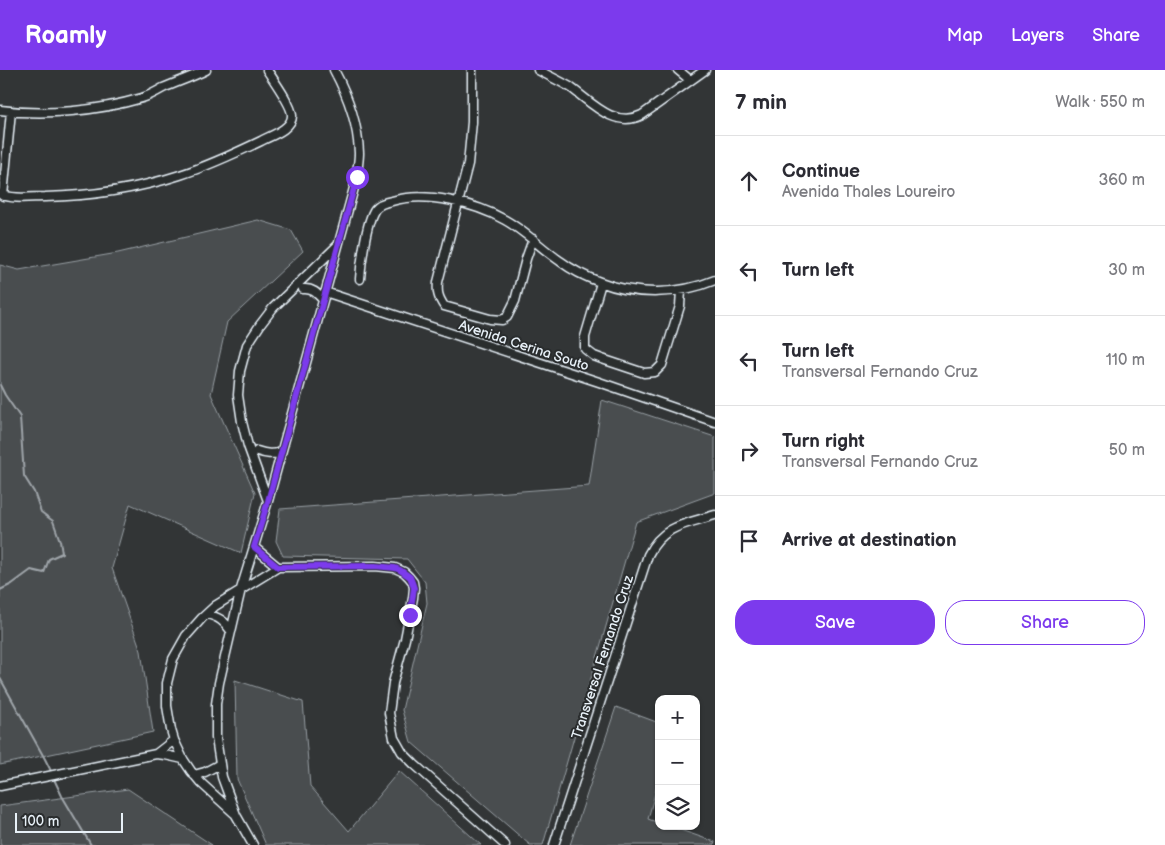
<!DOCTYPE html>
<meta charset="utf-8">
<style>
:root{--surface:#fff;--page:#f2f2f3;--text:#2b2b33;--muted:#7c7c81;--line:#e1e1e2;--accent:#7c3aed}
body{margin:0;font-family:"Balsamiq Sans",sans-serif;background:var(--page);color:var(--text)}
.controls{position:absolute;right:15px;bottom:15px;display:grid;overflow:hidden;border-radius:10px;box-shadow:0 1px 4px #0004}
.controls button{width:45px;height:45px;display:grid;place-items:center;padding:0;border:0;border-bottom:1px solid var(--line);background:var(--surface);color:var(--text);font:25px sans-serif}
.scale{position:absolute;left:15px;bottom:12px;width:108px;box-sizing:border-box;padding-left:5px;border:2px solid #e8f1f8;border-top:0;font-size:14px;line-height:18px;white-space:nowrap;color:#e8f1f8;-webkit-text-stroke:4px #2a2d2e;paint-order:stroke}
.stop{position:absolute;width:15px;height:15px;margin:-11px;border:4px solid #7c3aed;border-radius:50%;background:#fff}
.stop.end{background:#7c3aed;border-color:#fff;box-shadow:0 1px 5px #0008}
.list{margin:0;padding:0;list-style:none}
h2{display:flex;justify-content:space-between;align-items:center;height:65px;margin:0;padding:0 20px;font-size:21px}
h2 small{font-size:16px;font-weight:400;color:var(--muted)}
.list li{display:grid;grid-template-columns:32px 1fr auto;gap:15px;align-items:center;box-sizing:border-box;height:90px;padding:0 20px;border-top:1px solid var(--line)}
.list b{display:block;font-size:19px;white-space:nowrap}
.list p{margin:0;font-size:16px;white-space:nowrap;color:var(--muted)}
.list em{font-size:16px;font-style:normal;color:var(--muted)}
.actions{display:flex;gap:10px;padding:15px 20px}
.actions a{flex:1;padding:11px 0;border:1px solid var(--accent);border-radius:20px;text-align:center;font-size:18px;color:var(--accent)}
.actions .main{background:var(--accent);color:#fff}
.icon{flex:none;width:28px;height:28px;fill:none;stroke:currentColor;stroke-width:2;stroke-linecap:round;stroke-linejoin:round}
.map{position:relative;flex:none;width:715px;height:775px;overflow:hidden}
header{display:flex;align-items:center;gap:30px;box-sizing:border-box;height:70px;padding:0 25px;background:var(--accent);color:#fff}
header strong{font-size:24px}
nav{display:flex;gap:28px;margin-inline-start:auto;font-size:18px}
main{display:flex}
aside{flex:1;background:var(--surface)}
.map>svg:first-child{display:block}
.green{fill:#494d4f;stroke:#989fa4}
.lines{fill:none;stroke-linecap:round;stroke-linejoin:round}
.stream{stroke:#9fa5aa;stroke-width:2}
.minor-casing{stroke:#e8f1f8;stroke-width:11}
.minor{stroke:#2a2d2e;stroke-width:8}
.route{stroke:#7c3aed;stroke-width:6}
.labels{text-anchor:middle;stroke-width:4;stroke-linejoin:round;paint-order:stroke}
.street-label{font-size:14px;fill:#e8f1f8;stroke:#2a2d2e}
</style>
<header>
<strong>Roamly</strong>
<nav><a>Map</a><a>Layers</a><a>Share</a></nav>
</header>
<main>
<div class="map">
<svg width="715" height="775" viewBox="0 0 715 775">
<rect width="100%" height="100%" fill="#323536"/>
<filter id="ink" filterUnits="userSpaceOnUse"><feTurbulence type="fractalNoise" baseFrequency=".02" numOctaves="2"/><feDisplacementMap in="SourceGraphic" scale="10" xChannelSelector="R" yChannelSelector="G"/><feConvolveMatrix kernelMatrix="1 2 1 2 8 2 1 2 1" color-interpolation-filters="sRGB"/></filter>
<g filter="url(#ink)">
<!-- green -->
<path class="green" d="M258,150L291,160L303,181L227,252L211,324L255,423L241,483L130,434L112,498L141,581L153,662L0,695V195L19,200L118,183Z
M602,330L715,367V423L636,452L543,775H530L411,672L402,640L427,533L425,512L407,489L283,486L276,471L280,439L589,416Z
M235,610L303,632L310,716L349,761L399,701L481,775H266L237,709Z
M616,637L659,653V708L648,749L659,753V756H669L715,772L714,775H570Z
M128,719L212,775H0V736Z"/>
<g class="lines">
<!-- stream -->
<path class="stream" d="M0,315L5,325L20,347L24,406L34,422L41,442L53,451L60,471L62,483L49,489L44,503L31,500L12,514L0,520
M0,608L45,689L52,703
M53,707L62,726L91,775"/>
<!-- minor casing -->
<g class="minor-casing">
<path id="minor" d="M472,0V52L468,94L438,212C437,222 438,227 444,236L490,249L502,250L507,247L515,231L526,189L533,169
M538,0C549,6 560,11 570,17C591,32 614,59 642,45L705,0
M678,0L690,10
M0,40C45,46 98,41 142,28C149,26 156,22 163,18C177,12 192,7 206,0
M0,124C14,130 31,127 45,127C90,126 137,119 180,105C208,96 234,84 261,71C270,66 292,59 292,46C293,37 273,9 267,0
M3,126L11,41
M360,209C361,194 366,152 375,139C379,134 386,132 392,131C425,121 475,133 505,150C525,161 541,178 560,191C572,200 586,207 600,212C636,226 679,225 715,210
M601,213L585,267V279L594,286L602,289L644,303L655,302L662,295L680,236L681,221
M303,219C312,218 317,223 323,230
M325,222L599,312L715,352
M257,381C266,384 272,385 281,382
M268,431L248,376L242,352L238,325L240,301L247,275L260,255L273,238L337,176
M254,477L278,497
M207,544C218,547 225,551 231,561
M156,684L174,670
M194,705L205,702L220,694
M0,716L156,684L165,685L183,689
M234,743L201,713L191,701L183,689L174,670L171,660L167,636V613L173,589L186,566L202,548L215,536L278,497L375,496L395,498L404,502L409,507L413,512L414,518L413,528L405,569L393,613L389,643L394,668L402,682L414,694L505,775
M253,775L236,745L222,707L216,668V634L219,613L241,519L268,431L357,107C357,99 359,91 359,83C358,53 348,26 334,0
M554,775L648,485C663,455 686,454 715,445"/>
</g>
<!-- minor -->
<use href="#minor" class="minor"/>
</g>
</g>
<g class="lines" filter="url(#ink)">
<!-- route -->
<path class="route" d="M357,107L268,431L254,477L278,497L375,496L395,498L400,500L410,507L412,512L414,518L410,545"/>
</g>
<g class="labels">
<!-- street labels -->
<g class="street-label">
<text transform="translate(524 275) rotate(18)" y="5">Avenida Cerina Souto</text>
<text transform="translate(602 587) rotate(-72)" y="5">Transversal Fernando Cruz</text>
</g>
</g>
</svg>
<div class="controls">
<button>+</button>
<button>−</button>
<button><svg class="icon" aria-label="layers" viewBox="0 0 24 24"><path d="M12 4l9 5-9 5-9-5zM3 14l9 5 9-5"/></svg></button>
</div>
<div class="scale">100 m</div>
<div class="stop" style="left:357px;top:107px"></div>
<div class="stop end" style="left:410px;top:545px"></div>
</div>
<aside>
<h2>7 min<small>Walk · 550 m</small></h2>
<ul class="list">
<li><svg class="icon" aria-label="ahead" viewBox="0 0 24 24"><path d="M12 20V5M6 11l6-6 6 6"/></svg><div><b>Continue</b><p>Avenida Thales Loureiro</p></div><em>360 m</em></li>
<li><svg class="icon" aria-label="left" viewBox="0 0 24 24"><path d="M17 20v-9H6M10 6l-5 5 5 5"/></svg><div><b>Turn left</b></div><em>30 m</em></li>
<li><svg class="icon" aria-label="left" viewBox="0 0 24 24"><path d="M17 20v-9H6M10 6l-5 5 5 5"/></svg><div><b>Turn left</b><p>Transversal Fernando Cruz</p></div><em>110 m</em></li>
<li><svg class="icon" aria-label="right" viewBox="0 0 24 24"><path d="M7 20v-9h11M14 6l5 5-5 5"/></svg><div><b>Turn right</b><p>Transversal Fernando Cruz</p></div><em>50 m</em></li>
<li><svg class="icon" aria-label="arrive" viewBox="0 0 24 24"><path d="M6 21V4h12l-3 4 3 4H6"/></svg><div><b>Arrive at destination</b></div></li>
</ul>
<div class="actions"><a class="main">Save</a><a>Share</a></div>
</aside>
</main>
